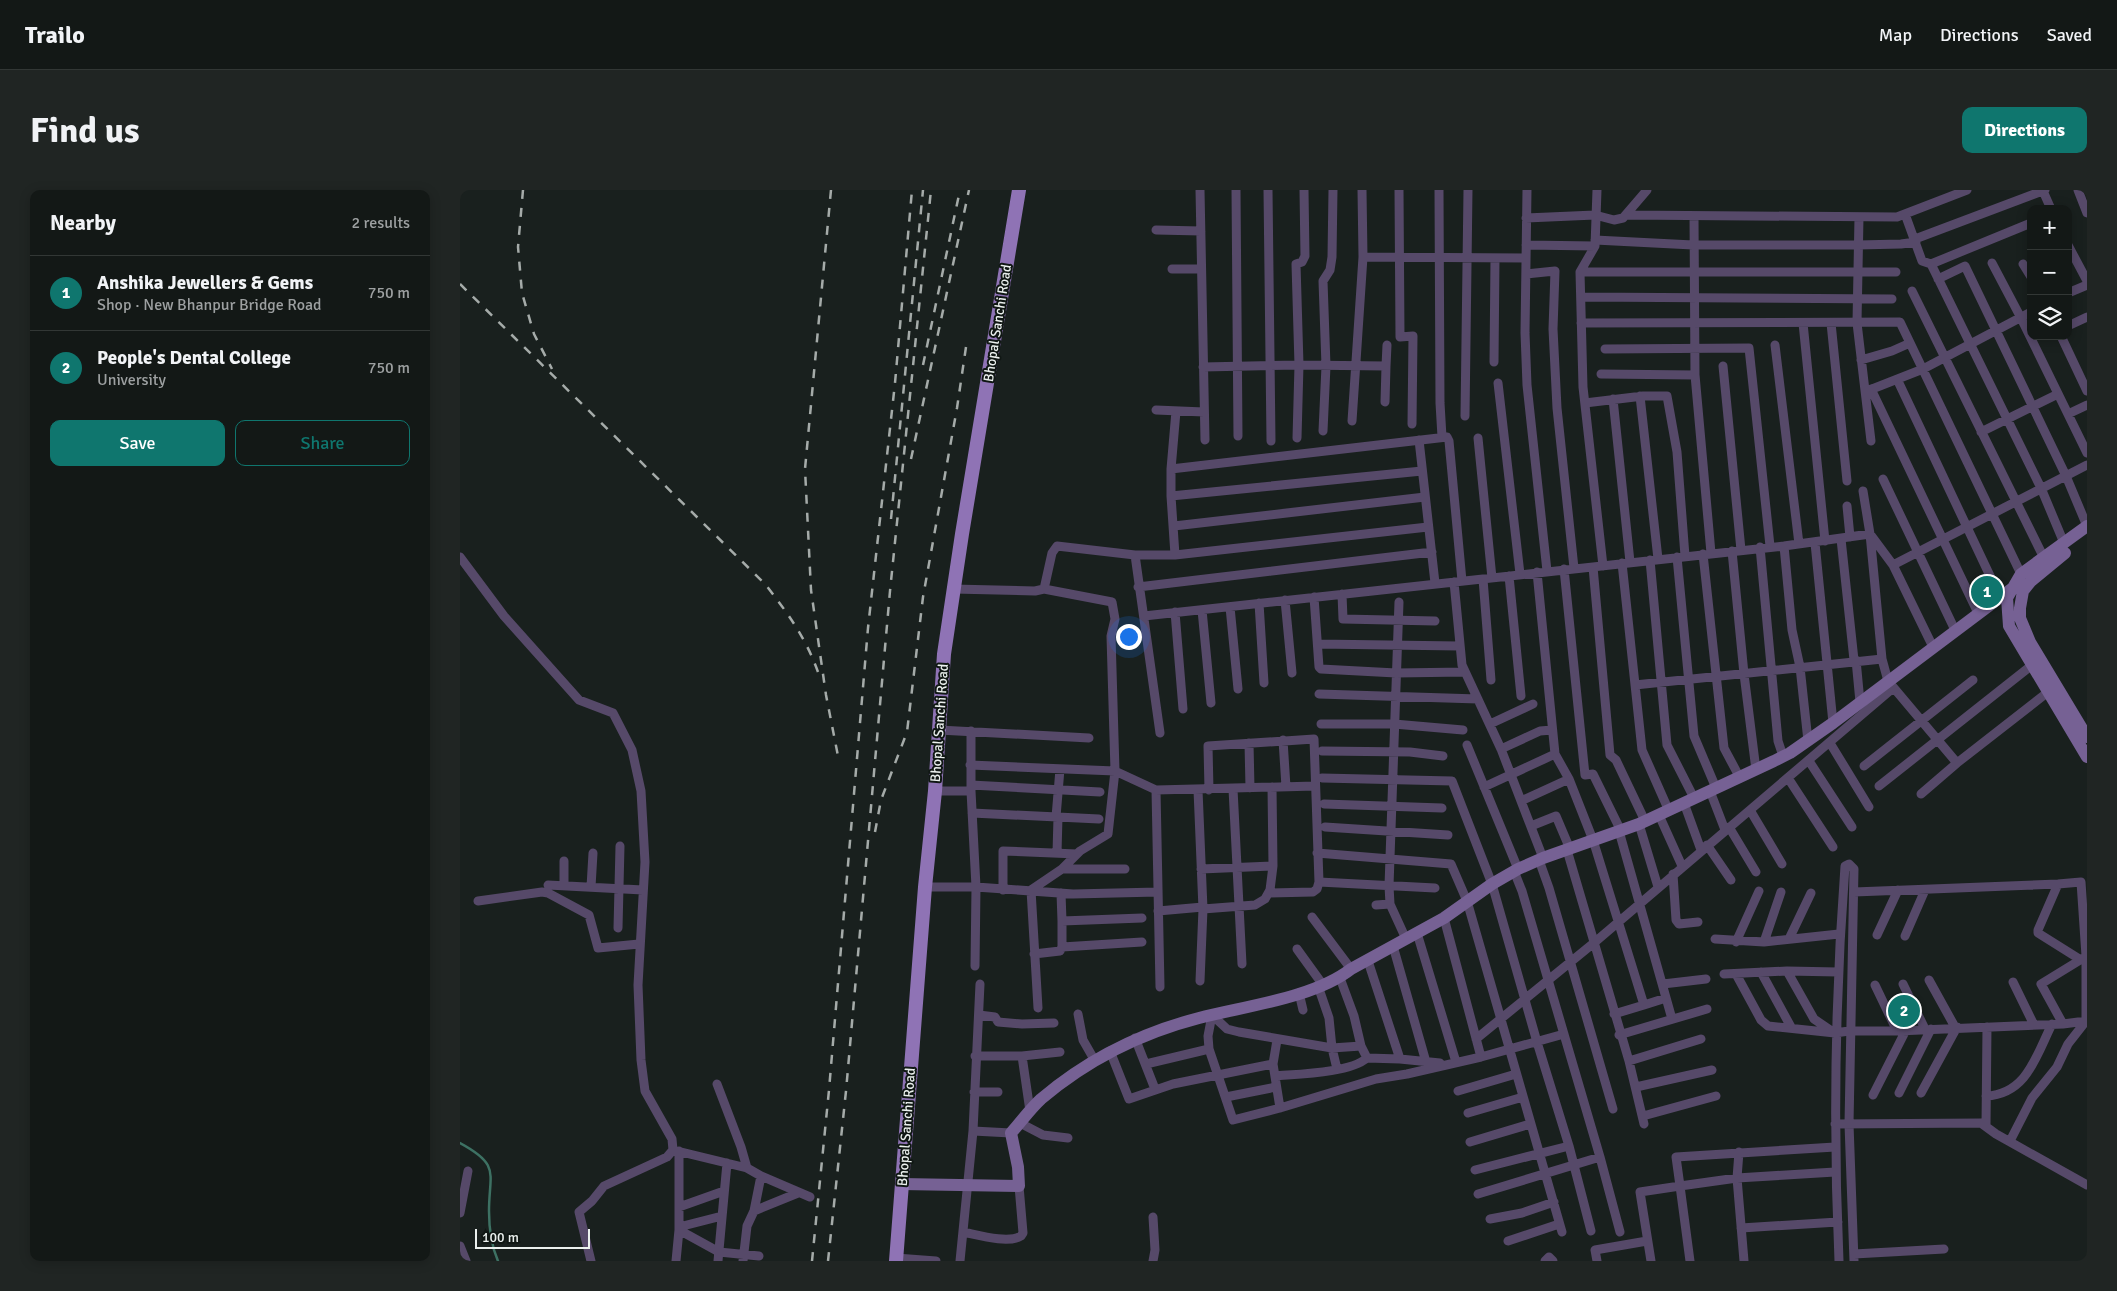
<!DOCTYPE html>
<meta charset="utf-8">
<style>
:root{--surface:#131816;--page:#202523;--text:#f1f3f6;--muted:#9da0a1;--line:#323735;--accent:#0f766e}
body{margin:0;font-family:Signika,sans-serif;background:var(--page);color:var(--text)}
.controls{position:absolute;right:15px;top:15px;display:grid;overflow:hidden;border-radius:10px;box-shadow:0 2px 12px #0003}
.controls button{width:45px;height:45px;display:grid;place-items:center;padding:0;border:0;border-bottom:1px solid var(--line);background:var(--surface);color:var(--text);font:25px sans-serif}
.scale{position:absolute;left:15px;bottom:12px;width:115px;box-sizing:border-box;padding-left:5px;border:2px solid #ebf0ee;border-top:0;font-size:14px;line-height:18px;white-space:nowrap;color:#ebf0ee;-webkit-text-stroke:4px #101714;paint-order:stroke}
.you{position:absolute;left:668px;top:446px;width:18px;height:18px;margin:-12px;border:4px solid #fff;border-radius:50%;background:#1a73e8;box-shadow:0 0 0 8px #1a73e833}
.badge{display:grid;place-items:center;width:32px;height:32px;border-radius:50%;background:var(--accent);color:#fff;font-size:16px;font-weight:700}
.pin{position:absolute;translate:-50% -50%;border:2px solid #fff;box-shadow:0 1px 5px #0006}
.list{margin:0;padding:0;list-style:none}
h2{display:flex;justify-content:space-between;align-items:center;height:65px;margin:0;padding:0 20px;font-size:21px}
h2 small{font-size:16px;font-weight:400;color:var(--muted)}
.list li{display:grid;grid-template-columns:32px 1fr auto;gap:15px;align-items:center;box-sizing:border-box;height:75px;padding:0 20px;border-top:1px solid var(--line)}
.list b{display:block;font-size:19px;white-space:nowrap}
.list p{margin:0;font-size:16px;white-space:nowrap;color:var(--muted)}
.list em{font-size:16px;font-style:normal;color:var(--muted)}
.actions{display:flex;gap:10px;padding:15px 20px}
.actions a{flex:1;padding:11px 0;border:1px solid var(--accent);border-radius:10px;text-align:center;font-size:18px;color:var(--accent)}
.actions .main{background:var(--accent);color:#fff}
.icon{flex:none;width:28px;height:28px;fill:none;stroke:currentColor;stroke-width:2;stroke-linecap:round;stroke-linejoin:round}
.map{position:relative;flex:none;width:1627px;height:1071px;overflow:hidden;border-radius:10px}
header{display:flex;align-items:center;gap:30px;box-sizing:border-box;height:70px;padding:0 25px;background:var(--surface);border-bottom:1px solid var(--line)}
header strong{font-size:24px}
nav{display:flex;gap:28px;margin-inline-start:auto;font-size:18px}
.intro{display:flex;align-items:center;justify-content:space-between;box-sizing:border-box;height:120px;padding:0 30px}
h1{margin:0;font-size:35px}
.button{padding:12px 22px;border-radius:10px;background:var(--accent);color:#fff;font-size:18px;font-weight:700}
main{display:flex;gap:30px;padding:0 30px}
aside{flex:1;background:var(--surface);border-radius:10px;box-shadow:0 2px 12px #0003}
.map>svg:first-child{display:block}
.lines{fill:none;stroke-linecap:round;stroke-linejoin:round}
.stream{stroke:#3d7163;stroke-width:2.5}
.street{stroke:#564969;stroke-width:9}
.secondary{stroke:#766194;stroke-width:12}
.primary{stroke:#8f73b5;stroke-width:14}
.rail{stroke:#a5aba9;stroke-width:2.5;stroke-dasharray:9 9;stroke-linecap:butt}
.labels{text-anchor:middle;stroke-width:4;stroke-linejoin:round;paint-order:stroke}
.street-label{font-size:14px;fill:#ebf0ee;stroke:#101714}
</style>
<header>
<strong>Trailo</strong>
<nav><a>Map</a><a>Directions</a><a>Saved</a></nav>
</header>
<div class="intro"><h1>Find us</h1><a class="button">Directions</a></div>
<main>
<aside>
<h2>Nearby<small>2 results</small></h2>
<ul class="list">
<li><span class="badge">1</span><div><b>Anshika Jewellers &amp; Gems</b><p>Shop · New Bhanpur Bridge Road</p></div><em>750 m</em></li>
<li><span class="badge">2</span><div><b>People's Dental College</b><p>University</p></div><em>750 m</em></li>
</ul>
<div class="actions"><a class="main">Save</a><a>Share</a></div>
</aside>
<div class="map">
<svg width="1627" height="1071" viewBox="0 0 1627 1071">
<rect width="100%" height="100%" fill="#19201e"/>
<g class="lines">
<!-- stream -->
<path class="stream" d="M0,953C41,975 29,983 29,1021C29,1038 31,1055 38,1071"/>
<!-- street -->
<path class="street" d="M740,0L745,250
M776,0L778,246
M808,0L811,251
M939,0L940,147L953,146L952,234
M979,0L980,213L982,247
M1067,0L1065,143L1067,195L1087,381
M1137,0L1135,56L1120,82L1123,197L1143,376
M1618,0L1627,23
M1583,1L1591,19
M1445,24L1462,71L1471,74L1581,298L1604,353
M1166,25L1437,27L1507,0
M1234,26L1235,185L1251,363
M1399,27L1397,133L1411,251
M1066,28L1135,25L1154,30L1163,28L1187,0
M696,40L741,41
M1455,49L1585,0
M1135,50L1233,55H1398L1441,54L1456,52
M1066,55L1135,56
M1608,55L1627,91
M903,67L1066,68
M1532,73L1561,128L1627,263
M1471,74L1571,33
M1563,74L1571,87
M712,79H741
M1120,82H1436
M1066,84L1095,81L1093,139L1097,218L1114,378
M1478,89L1505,76L1606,286L1627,336
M1452,101L1584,368
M1608,103L1627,95
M1121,107L1432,109
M1121,133L1440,132L1561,384
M1343,133L1365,351
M1371,133L1387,291
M1610,135L1627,127
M1601,146L1627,201
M1315,155L1339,354
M1145,159L1289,158L1310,356
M1401,170L1432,161L1450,153
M1034,172L1035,68
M1263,176L1281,360
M743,177L839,175L926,176L927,155
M1141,184L1235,185
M1437,189L1540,407
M1038,193L1060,384
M1411,199L1518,423
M1407,201L1463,179L1571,122
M1180,206L1198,369
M1153,209L1170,372
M925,212L926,176
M1125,213L1183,206H1207L1217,262L1225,366
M696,220L744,222
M1608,224L1627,215
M1005,226L1008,0
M892,231L903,67L902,0
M863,241L866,176L863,91L870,80L872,67L873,0
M1521,242L1598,204
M837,248L839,175L836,74L842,72L845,66L844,0
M1018,248L1032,388
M959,250L975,393
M711,279L716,221
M1423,289L1495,440
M1403,301L1410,344L1422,469L1428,491L1497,573
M711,306L962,281
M1387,316L1390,347
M714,336L965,307
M1381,349L1394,470
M1355,353L1373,533
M1324,356L1332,440L1340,477L1348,551
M1300,357L1318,551L1323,566
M1272,361L1284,484L1296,580
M1243,364L1264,558L1280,588
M675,365L700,543
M715,365L968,337
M0,367L44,426L119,510L153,523L172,560L181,601L185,672L178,795L181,870L185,901L212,949L213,960L207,967L144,996L132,1011L119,1022L131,1071
M1217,367L1234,546L1256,598
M1190,370L1207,555L1234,608
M1162,373L1182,560L1209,621
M1433,375L1627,275
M1133,377L1150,565L1156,570L1185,631
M1104,379L1125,585L1133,584L1161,641
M1077,382L1095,564L1109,589L1133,650L1184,815L1206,808
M1049,386L1061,506
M1023,389L1031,490
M994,392L1002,475L1041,559L1083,668
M678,397L972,362
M493,399L575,401L584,399L592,363L597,356L675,365H715L711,306V279L987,247L989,251L1002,391
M584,399L652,412L655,429L651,446L655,581L648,644L620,661L602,679
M882,404L883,429L975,431
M854,407L859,477L861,479L936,483L1005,482
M825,410L832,483
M939,412L929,696L930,714L946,749
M799,413L804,493
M770,417L778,499
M742,420L751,513
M715,422L723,519
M684,426L1324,356L1410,344L1433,375L1473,457
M858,454L999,456
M1396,470L1400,512
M1175,495L1422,469
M859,504L1018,509
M861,534H934L1003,540
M1030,534L1073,514
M479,540L629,548
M511,541V601L516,697L515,776
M823,550L826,597
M789,553L790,598
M1370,553L1409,617
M1007,555L1058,679
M1041,559L1080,541L1092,540
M862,561L950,562L983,566
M1349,571L1392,637
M510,575L655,581L696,600L855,596
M1404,576L1513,490
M862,588L992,591L1032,694L1077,852L1109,956L1131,1041
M1328,588L1373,657
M511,595L640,602
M1419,596L1572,475
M1024,597L1095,564
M773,599L782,774
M696,600L700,797
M738,600L743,719L740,791
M749,600L748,556L854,549L859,692L857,699L853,702L809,703
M475,601H511
M1250,601L1265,640
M1461,604L1497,573L1588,502
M1061,611L1109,589
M1224,613L1241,660
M864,614L982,618
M1290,620L1322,674
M512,623L639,629
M1199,625L1222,676
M596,627L600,579
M1179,634L1198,697
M1071,636L1096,626L1110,659
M865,637L988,645
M1269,637L1296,682
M1159,641L1212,829
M1247,655L1271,690
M1107,660L1169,871L1184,934
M597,663L598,627
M857,663L991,674L1007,711L1102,1042
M1079,670L1089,698L1153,919
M741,679L813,676
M1054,681L1062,701L1140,967L1160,1042
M1213,684L1216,730L1219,734L1238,732
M859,692L975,698
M1598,694L1578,740V743L1621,770
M88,695L183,700
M104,696V671
M131,697L133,663
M465,697H516L613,704L698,702
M543,700V661L617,664
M601,703L602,731L682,728
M18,711L82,702L88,703L129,725L138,758L179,754
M916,715L930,714
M743,719L795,715L805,709L810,700L813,676L812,597
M698,721L743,717
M852,727L891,779
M984,728L1021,867
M602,731V757L682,752
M158,738L160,656
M957,743L996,872
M1417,745L1438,700
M1445,746L1465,700
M1255,749L1304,752L1379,744
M1329,749L1351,703
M1276,752L1299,701
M1304,752L1321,702
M933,756L966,872
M837,759L863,795
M574,764L600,761L602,757
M908,771L940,869
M1327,781L1354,829L1373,842
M1301,782L1331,837
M1264,784L1327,781L1378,782
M1276,784L1301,830L1308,836L1375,843L1389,841H1437L1603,834L1626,831V766L1621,692L1598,694L1394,702
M880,788L894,826L901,856
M1469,790L1495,837
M1553,792L1574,835
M1203,794L1246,789
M1443,794L1465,839
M1415,795L1437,841
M858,796L869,828L872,858L877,879
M839,803L843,820
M578,818L571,700L602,679H665
M618,824L623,850L635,871
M1154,824L1184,815
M519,825L535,827L538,832L562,834L594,833
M752,825L767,839L779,842L872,858L901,856L907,868L940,869L980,873
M1603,834L1581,794L1625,767
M1159,845L1247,819
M675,848L695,899
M1016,849L1135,752L1433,498
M817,850L813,874L820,918
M749,859L773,930L820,918L916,889L947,884L1021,867L1104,844
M650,861L669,909L713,894L813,874
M515,866H562L600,862
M562,866L570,921
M1169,871L1241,849
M686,874L749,859L748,846L752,825
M815,886C838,884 890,883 907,868
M257,894L281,957L287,978
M1176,897L1252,880
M998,901L1056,884
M514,902H538
M1439,903L1471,839
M1461,903L1497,837
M1413,905L1446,840
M1526,906C1567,904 1576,866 1592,834
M766,907L816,897
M1008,923L1063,907
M1183,926L1256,906
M560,933L583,945L608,948
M1375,934L1521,933L1536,944L1627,995
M1526,935L1527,837
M513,941L551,943
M1550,951L1572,908L1597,877L1608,854L1626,831
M1010,952L1070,934
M1375,957L1216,967L1220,996L1277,988L1375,982
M213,960L287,978L301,986L350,1007
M1279,962L1277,988L1284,1071
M1015,980L1109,956
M1018,1004L1140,967
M219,1017L264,1001
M294,1021L338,1003
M0,1023L8,981
M1030,1029L1062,1023L1094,1012
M219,1037L262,1026
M1281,1038L1378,1032
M219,1040L259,1062L299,1066
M503,1042C518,1045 548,1054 561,1046L563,1043L559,996
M1048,1051L1099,1034
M0,1056L6,1071
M1394,1064L1484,1059
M436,1068L476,1071
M216,1071L219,1040V961
M258,1071L267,973
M283,1071L287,1036L294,1021L301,986
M500,1071L513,941L520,794
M693,1071L695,1060L693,1027
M1085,1071L1089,1067L1093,1071
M1137,1071L1135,1060L1187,1051
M1191,1071L1180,1002L1220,996L1230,1071
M1379,1071C1373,938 1375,808 1385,676L1389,674L1394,679L1389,934L1394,1071"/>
<!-- secondary -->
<path class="secondary" d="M1627,336L1561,384L1547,408L1549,436L1627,567
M1605,363L1571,391L1563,401L1560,418V428L1570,452L1627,547
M441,994L559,996L558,977L551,943C561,932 570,919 581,909C627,870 681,843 739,828C785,816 854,808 891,779L984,728L1032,694L1058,679L1083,668L1179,634L1314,571L1330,563L1373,533L1554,397"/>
<!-- primary -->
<path class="primary" d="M436,1071L465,697L475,601L484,464L502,344L559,0"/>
<!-- rail -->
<path class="rail" d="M63,0L58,57L62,103L74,144L92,179
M371,0L345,279L351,400L366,505L378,566
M0,94L305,394C327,422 346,448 358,482
M463,175L500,0
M451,269L509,0
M431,329L463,0
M415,642L421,610L447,542L463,407L497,218L506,157
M352,1071L369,900L408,438L435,193L452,0
M368,1071L386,901L430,401L471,0"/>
</g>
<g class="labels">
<!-- street labels -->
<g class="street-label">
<text transform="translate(537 133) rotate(-81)" y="5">Bhopal Sanchi Road</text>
<text transform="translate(479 533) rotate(-86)" y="5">Bhopal Sanchi Road</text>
<text transform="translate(446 937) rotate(-86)" y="5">Bhopal Sanchi Road</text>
</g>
</g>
</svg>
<div class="controls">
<button>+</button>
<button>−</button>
<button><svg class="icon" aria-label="layers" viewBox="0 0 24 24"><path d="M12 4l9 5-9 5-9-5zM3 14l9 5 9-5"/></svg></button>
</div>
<div class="scale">100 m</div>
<div class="you"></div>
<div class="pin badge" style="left:1527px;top:402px">1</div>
<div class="pin badge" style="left:1444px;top:821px">2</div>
</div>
</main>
